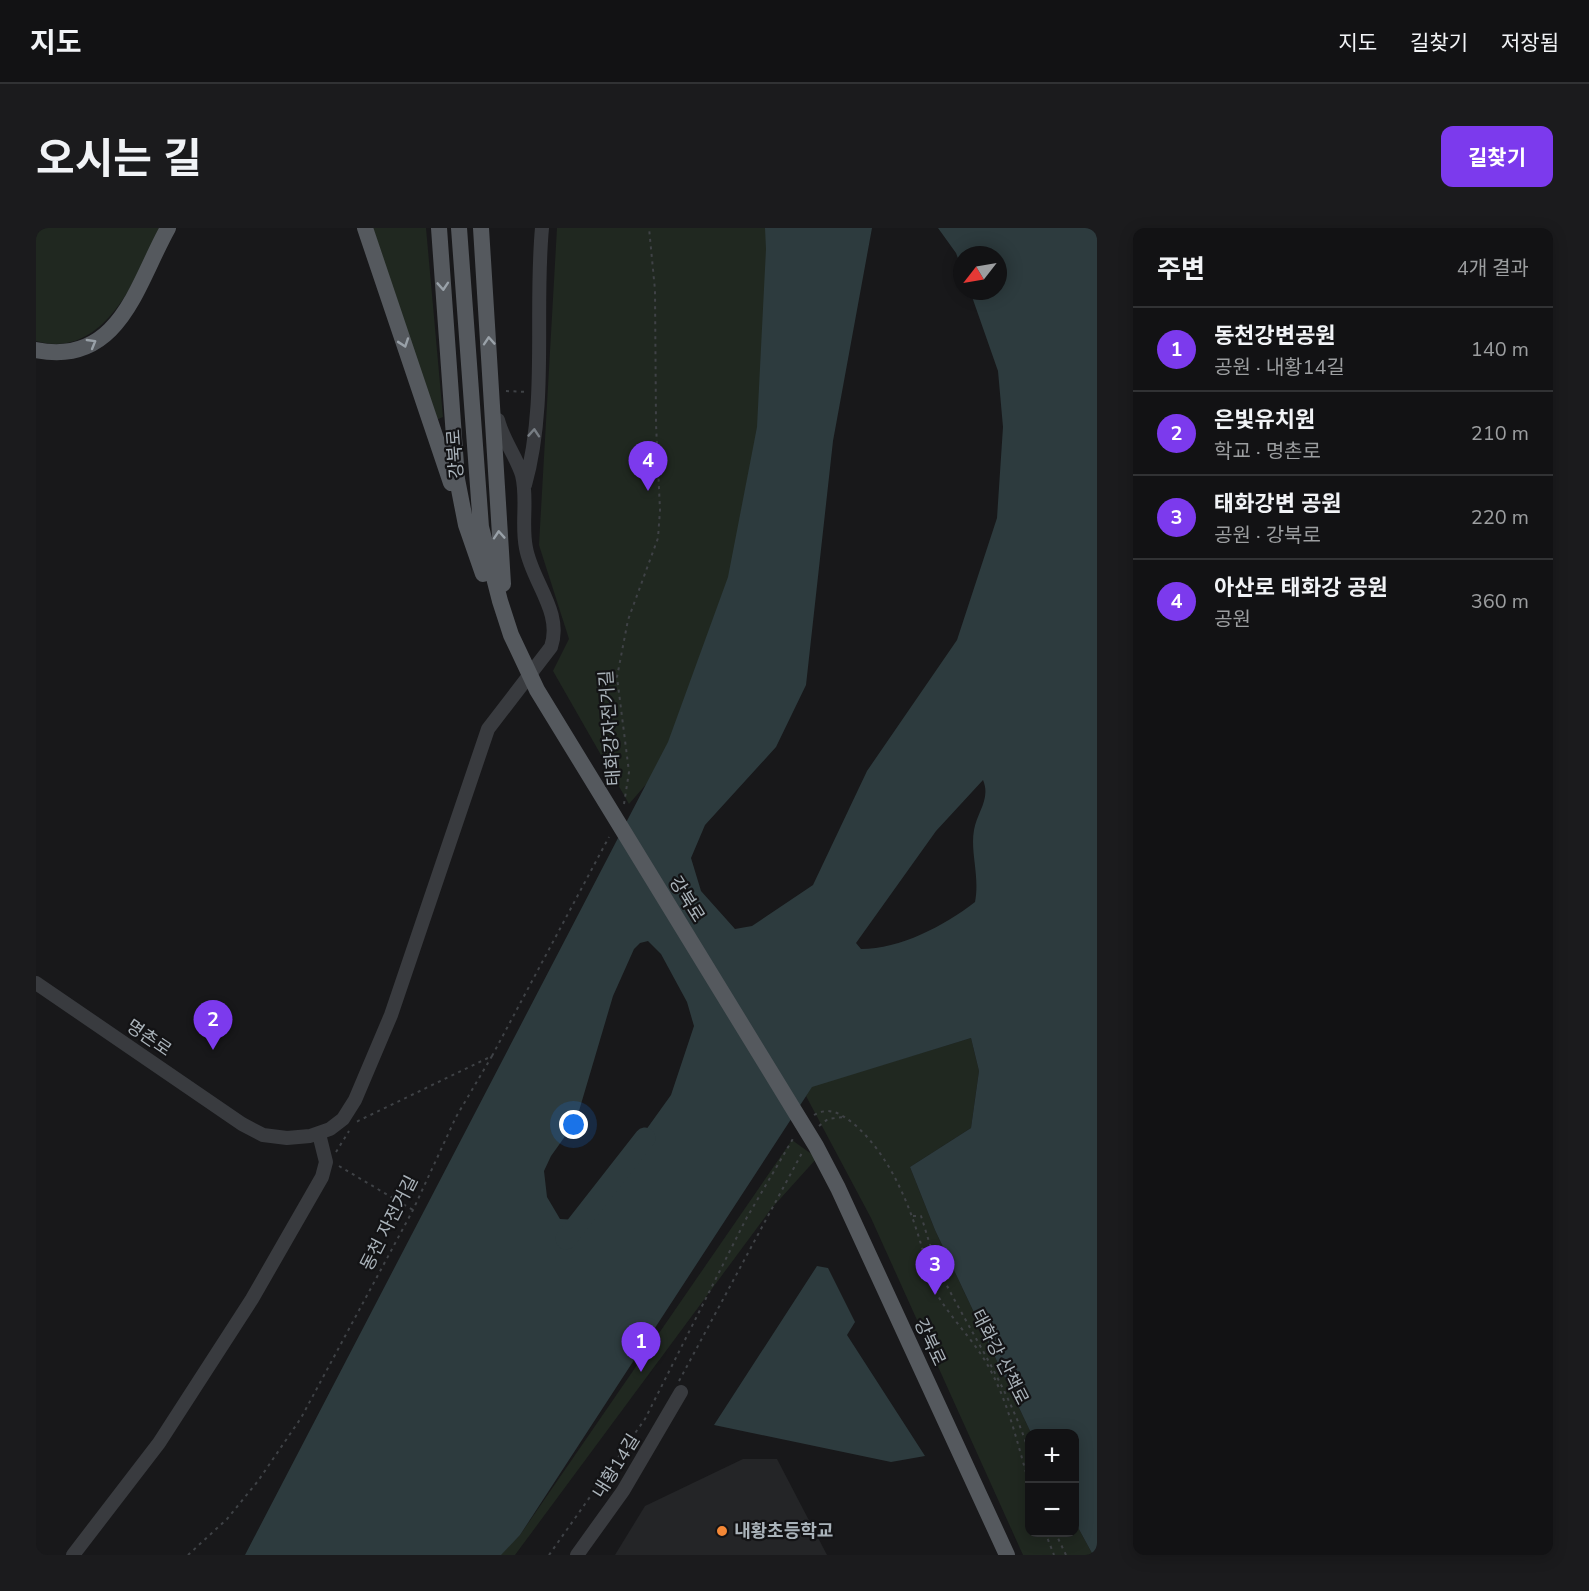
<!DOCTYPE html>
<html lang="ko">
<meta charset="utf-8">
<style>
:root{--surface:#121214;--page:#1b1b1d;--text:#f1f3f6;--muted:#9c9ea0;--line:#313234;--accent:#7c3aed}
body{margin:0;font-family:"Nunito Sans","Noto Sans KR",sans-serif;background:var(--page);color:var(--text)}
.controls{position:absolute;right:18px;bottom:18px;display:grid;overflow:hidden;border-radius:12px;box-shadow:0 3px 15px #0003}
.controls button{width:54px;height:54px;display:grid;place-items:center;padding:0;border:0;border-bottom:2px solid var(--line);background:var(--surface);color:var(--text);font:30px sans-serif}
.compass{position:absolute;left:917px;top:18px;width:54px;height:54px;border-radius:50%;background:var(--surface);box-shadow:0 3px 15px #0003;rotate:239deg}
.you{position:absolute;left:538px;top:897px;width:21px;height:21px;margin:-15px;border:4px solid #fff;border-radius:50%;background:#1a73e8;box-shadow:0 0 0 9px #1a73e833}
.badge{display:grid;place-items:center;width:39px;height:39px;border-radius:50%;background:var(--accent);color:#fff;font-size:20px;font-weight:700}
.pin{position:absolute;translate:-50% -50px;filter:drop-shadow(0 2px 3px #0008)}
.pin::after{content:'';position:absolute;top:32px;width:21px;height:18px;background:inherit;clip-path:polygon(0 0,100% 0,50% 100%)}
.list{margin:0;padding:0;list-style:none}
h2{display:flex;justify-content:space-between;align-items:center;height:78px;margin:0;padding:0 24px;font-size:26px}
h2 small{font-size:20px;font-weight:400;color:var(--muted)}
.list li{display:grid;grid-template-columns:39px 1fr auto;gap:18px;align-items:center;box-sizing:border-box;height:84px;padding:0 24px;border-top:2px solid var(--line)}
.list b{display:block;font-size:22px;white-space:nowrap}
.list p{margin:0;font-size:20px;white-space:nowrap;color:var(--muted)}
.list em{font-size:20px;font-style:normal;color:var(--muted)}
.map{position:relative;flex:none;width:1061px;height:1327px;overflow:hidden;border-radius:12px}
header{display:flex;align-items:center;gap:36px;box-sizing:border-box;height:84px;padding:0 30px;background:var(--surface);border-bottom:2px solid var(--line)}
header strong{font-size:28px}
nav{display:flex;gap:33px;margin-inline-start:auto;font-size:21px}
.intro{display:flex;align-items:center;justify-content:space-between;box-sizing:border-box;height:144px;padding:0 36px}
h1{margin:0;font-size:42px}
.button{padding:15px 27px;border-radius:12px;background:var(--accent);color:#fff;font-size:21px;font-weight:700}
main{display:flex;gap:36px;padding:0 36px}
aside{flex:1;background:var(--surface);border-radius:12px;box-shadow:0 3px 15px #0003}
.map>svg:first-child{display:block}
.built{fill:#242527}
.green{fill:#202820}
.water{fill:#2d3b3e;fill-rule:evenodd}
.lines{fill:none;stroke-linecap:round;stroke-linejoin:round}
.river{stroke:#2d3b3e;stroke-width:21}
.path{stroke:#3f4246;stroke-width:2;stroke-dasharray:3 4.5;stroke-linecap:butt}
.minor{stroke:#393b3f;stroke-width:14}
.major{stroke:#55595e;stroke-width:16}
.oneway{stroke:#99a1a8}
.oneway2{stroke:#777d83}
.poi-dot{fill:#f48836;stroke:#131315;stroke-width:2}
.labels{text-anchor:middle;stroke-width:4.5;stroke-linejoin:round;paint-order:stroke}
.street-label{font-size:18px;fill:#aab3ba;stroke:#131315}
.poi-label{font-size:18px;font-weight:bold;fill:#aab3ba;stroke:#131315;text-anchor:start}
</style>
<header>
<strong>지도</strong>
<nav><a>지도</a><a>길찾기</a><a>저장됨</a></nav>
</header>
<div class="intro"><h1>오시는 길</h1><a class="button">길찾기</a></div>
<main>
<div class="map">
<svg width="1061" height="1327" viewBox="0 0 1061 1327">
<rect width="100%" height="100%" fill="#18181a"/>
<!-- built -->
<path class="built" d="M707,1231H741L791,1327H579L609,1278Z"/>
<!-- green -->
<path class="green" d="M0,0H123C102,48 68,133 0,113Z
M337,0H390L407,189L400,192Z
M521,0H737L742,131L706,333L640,522L593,576L517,443L533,411L503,317Z
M935,810L943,843L935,900L874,939L899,1002L995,1205L993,1304H1038L1039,1294L1057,1327H987L835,990L770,868L776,858Z
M756,912L781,930L735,981L479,1327H464L484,1307Z"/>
<!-- water -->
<path class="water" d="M729,0H836L797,213L770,457L740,519L669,597L655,630L665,663L699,701L716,698L777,657L831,543L921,412L961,290L967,199L962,143L934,63H962V27H926V41L920,25L902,0H1061V1327H1057L1039,1294L1038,1206L995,1205L899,1002L874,939L935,900L943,843L935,810L776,859L484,1307L465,1327H209L632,514L692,349L721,199L730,21ZM947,552C955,571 941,584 938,602C934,624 944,648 939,674C908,698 864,721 825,721L820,715L900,603ZM612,713L625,726L651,774L658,798L635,867L592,927L588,950L565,981L541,992L524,991L511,969L508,943L515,928L540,893L577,768L598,721L604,715Z
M781,1038L792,1040L819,1094L811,1107L889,1228L855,1234L678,1197Z"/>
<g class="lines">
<!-- river -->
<path class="river" d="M530,1011L609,910"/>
<!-- path -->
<path class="path" d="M470,163L491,164
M588,576L593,544L581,449L592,392L622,310L624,282L620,196L619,62L613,0
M456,828L573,609
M778,887C794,878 805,886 818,896C852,926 871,970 884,1013C889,1028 891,1047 898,1061C912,1087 933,1107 948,1131C971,1168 981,1214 993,1255
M783,898L792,891L807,889
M300,924L313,903
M303,938L377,982
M877,988H885C892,1009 898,1034 909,1054C938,1110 974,1163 993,1224
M643,1153L767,923
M1009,1304L1018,1327
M1019,1304L1030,1327
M152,1327L191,1291L222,1253L265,1190L377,982L420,889L456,828L320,894
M513,1327L609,1191L710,991L758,909"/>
<!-- minor -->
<path class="minor" d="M489,257C512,174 498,85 506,0
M0,755L206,896L227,907L251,910L274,908L294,901L307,891L319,872L355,787L452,501L515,419C527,384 496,354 490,320C485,296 492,271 486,247C480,228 467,212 462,192
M37,1327L123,1215L216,1071L286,949L290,934L283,906
M541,1327L587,1263L645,1164"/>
<!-- major -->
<path class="major" d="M329,0L415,255
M403,0L421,251L430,297L447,346
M423,0L445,299L464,373L475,407L501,462L780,918L802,960L971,1327
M445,0L467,356
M0,122C84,139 101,55 132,0"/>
</g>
<!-- one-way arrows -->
<defs><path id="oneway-chevron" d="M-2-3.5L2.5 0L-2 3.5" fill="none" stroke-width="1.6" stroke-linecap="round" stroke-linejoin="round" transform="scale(1.5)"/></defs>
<g class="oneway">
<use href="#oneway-chevron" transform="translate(407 58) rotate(86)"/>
<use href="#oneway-chevron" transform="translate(453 113) rotate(-94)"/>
<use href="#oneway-chevron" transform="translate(56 115) rotate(-30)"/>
<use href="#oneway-chevron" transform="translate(368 115) rotate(71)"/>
<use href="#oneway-chevron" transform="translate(463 307) rotate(-94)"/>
</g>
<use class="oneway2" href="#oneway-chevron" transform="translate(498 205) rotate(-86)"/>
<!-- markers -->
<circle class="poi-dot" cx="686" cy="1303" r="6"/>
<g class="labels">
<!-- street labels -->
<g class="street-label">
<text transform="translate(419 226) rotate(-94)" y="6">강북로</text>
<text transform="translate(574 500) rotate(-94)" y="6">태화강자전거길</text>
<text transform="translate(651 671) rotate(58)" y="6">강북로</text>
<text transform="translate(113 810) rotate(34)" y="6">명촌로</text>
<text transform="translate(353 995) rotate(-63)" y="6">동천 자전거길</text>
<text transform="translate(894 1114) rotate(65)" y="6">강북로</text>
<text transform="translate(964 1129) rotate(63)" y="6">태화강 산책로</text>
<text transform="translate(580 1238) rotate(-58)" y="6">내황14길</text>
</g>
<!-- poi labels -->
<g class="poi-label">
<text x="698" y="1309">내황초등학교</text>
</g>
</g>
</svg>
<div class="controls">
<button>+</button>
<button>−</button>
</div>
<svg class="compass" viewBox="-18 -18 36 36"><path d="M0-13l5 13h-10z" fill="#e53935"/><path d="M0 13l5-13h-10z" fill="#9c9ea0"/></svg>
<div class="you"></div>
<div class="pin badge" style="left:605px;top:1144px">1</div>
<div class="pin badge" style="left:177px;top:822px">2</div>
<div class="pin badge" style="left:899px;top:1067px">3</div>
<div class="pin badge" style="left:612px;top:263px">4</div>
</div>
<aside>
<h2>주변<small>4개 결과</small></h2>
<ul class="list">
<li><span class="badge">1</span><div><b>동천강변공원</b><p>공원 · 내황14길</p></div><em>140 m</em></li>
<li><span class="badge">2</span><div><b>은빛유치원</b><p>학교 · 명촌로</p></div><em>210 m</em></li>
<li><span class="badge">3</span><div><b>태화강변 공원</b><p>공원 · 강북로</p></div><em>220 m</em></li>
<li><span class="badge">4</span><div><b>아산로 태화강 공원</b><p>공원</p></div><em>360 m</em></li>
</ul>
</aside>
</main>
